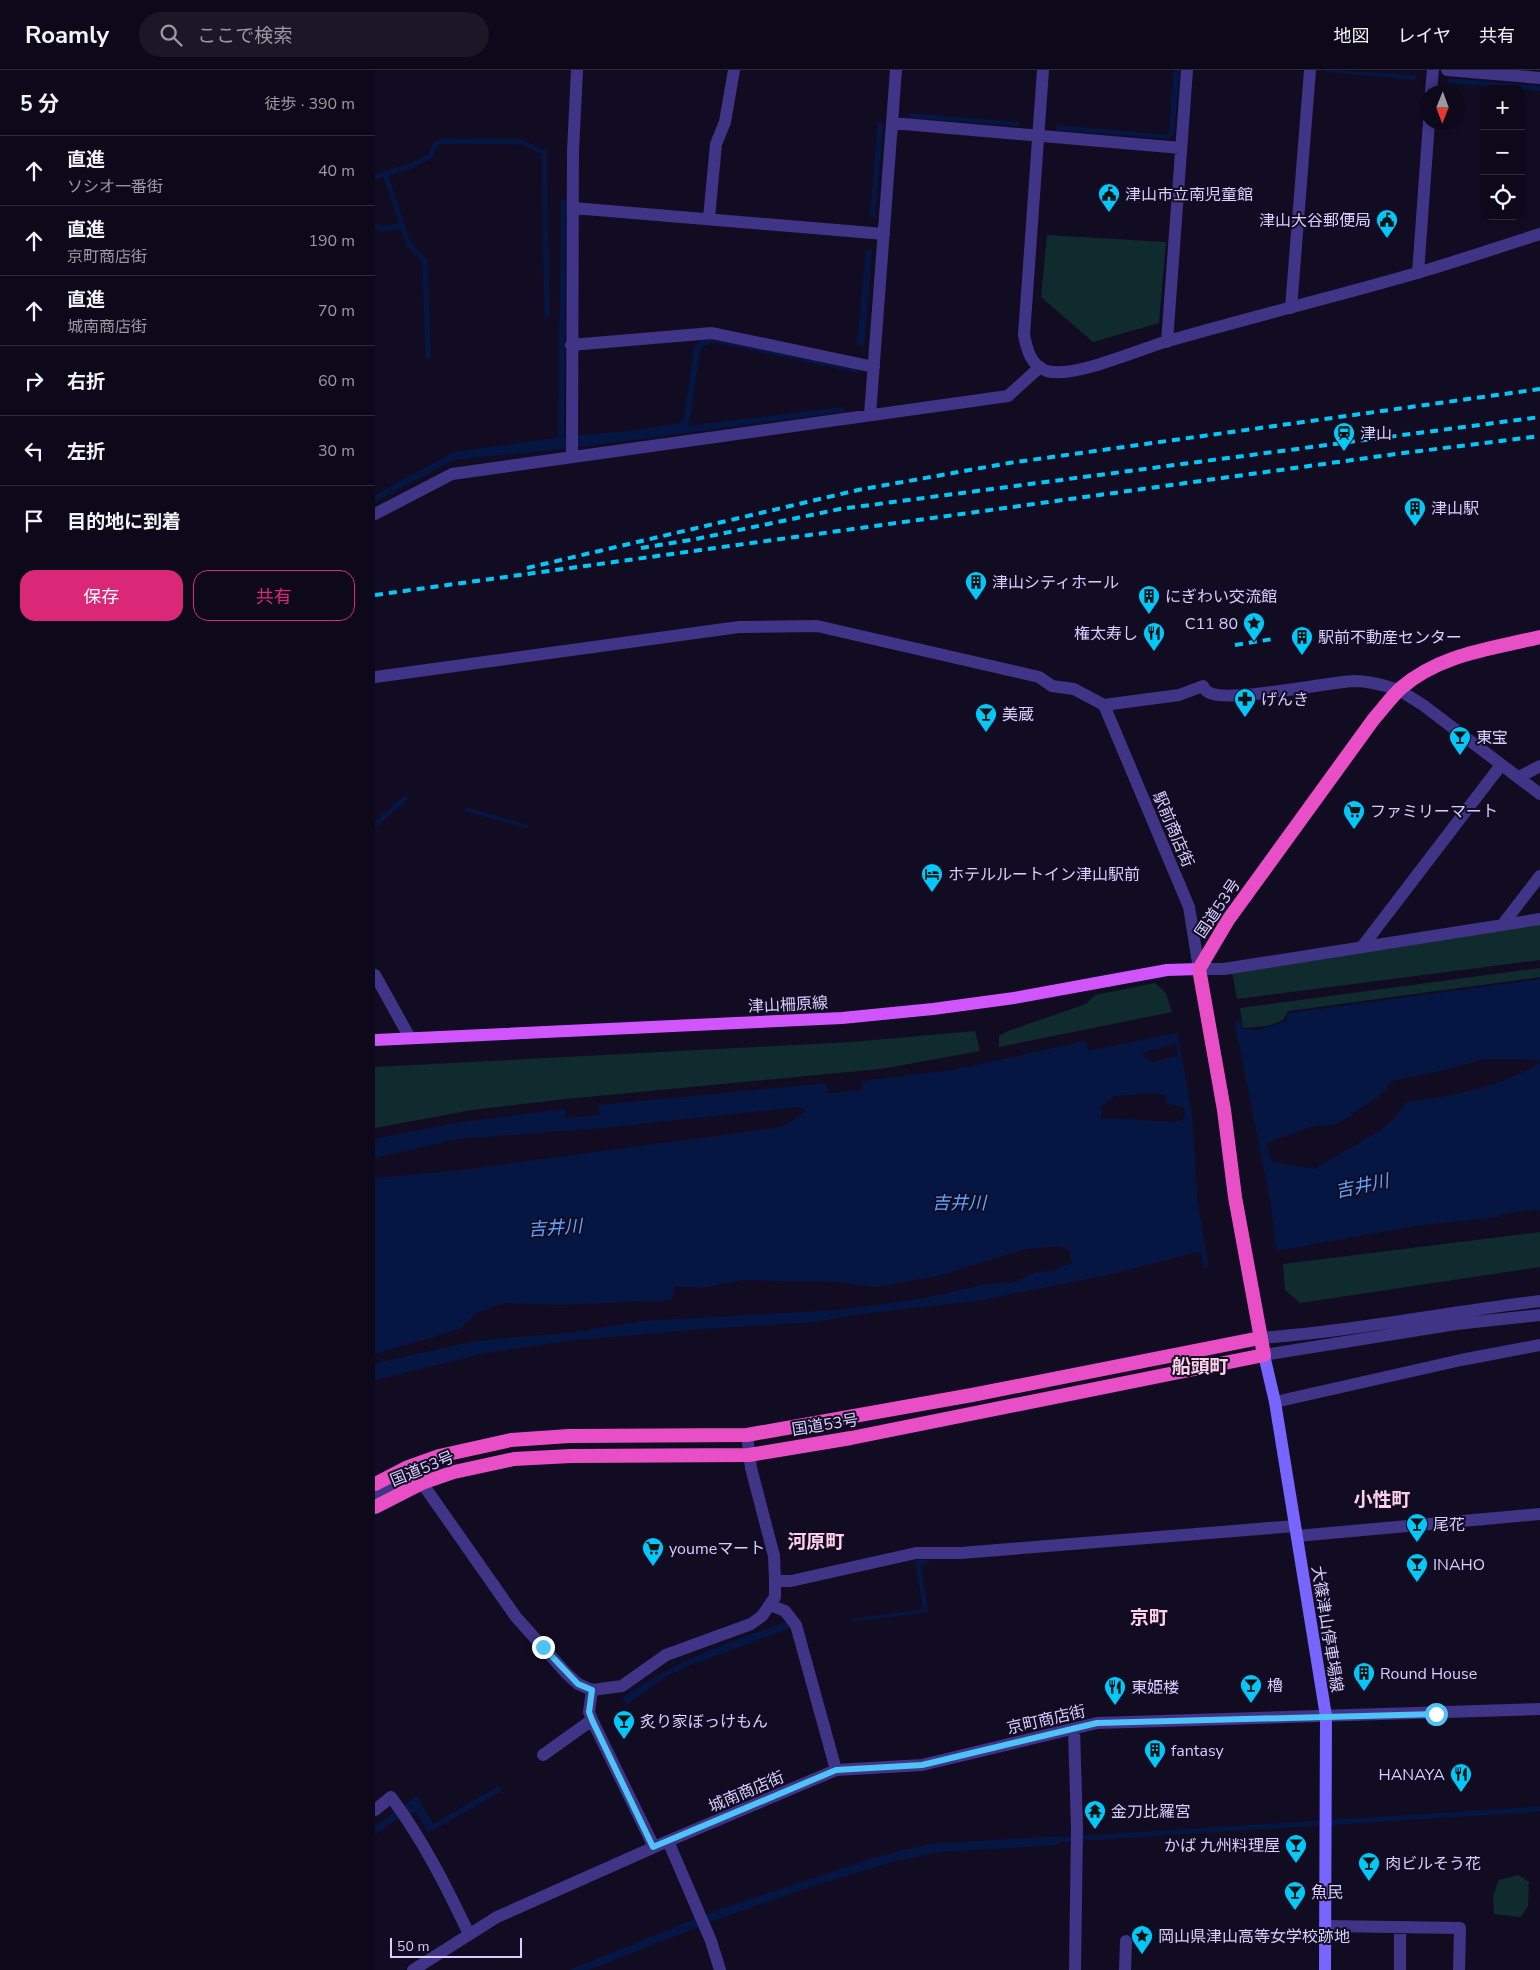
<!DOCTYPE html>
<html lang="ja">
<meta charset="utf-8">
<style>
:root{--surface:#0e091a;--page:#1c1727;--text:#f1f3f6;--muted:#9b9aa2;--line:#2e2a39;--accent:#db2777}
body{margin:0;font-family:"Nunito Sans","Noto Sans JP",sans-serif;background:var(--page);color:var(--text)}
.controls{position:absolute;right:15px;top:15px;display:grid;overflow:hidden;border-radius:10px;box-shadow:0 2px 8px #0003}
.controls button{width:45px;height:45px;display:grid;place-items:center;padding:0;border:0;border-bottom:1px solid var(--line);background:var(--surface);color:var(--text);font:25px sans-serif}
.compass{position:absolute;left:1045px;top:15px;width:45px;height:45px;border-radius:50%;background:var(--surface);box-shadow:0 2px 8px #0003;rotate:181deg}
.scale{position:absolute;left:15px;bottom:12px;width:132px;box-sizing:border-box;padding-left:5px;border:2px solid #d8ceff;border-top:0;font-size:14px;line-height:18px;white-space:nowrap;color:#d8ceff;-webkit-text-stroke:4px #120c23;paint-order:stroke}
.stop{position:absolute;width:15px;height:15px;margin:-11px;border:4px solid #4fc3f7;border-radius:50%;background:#fff}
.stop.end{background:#4fc3f7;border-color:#fff;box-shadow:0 1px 5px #0008}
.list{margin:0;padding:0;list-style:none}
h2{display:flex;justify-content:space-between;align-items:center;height:65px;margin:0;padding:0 20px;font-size:21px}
h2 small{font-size:16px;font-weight:400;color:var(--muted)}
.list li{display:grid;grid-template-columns:32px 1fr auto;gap:15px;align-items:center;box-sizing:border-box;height:70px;padding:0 20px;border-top:1px solid var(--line)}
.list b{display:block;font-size:19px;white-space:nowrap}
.list p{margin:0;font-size:16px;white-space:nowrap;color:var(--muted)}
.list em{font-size:16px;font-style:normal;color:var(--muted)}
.actions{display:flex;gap:10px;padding:15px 20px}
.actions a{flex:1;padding:11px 0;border:1px solid var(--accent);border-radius:15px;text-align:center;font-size:18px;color:var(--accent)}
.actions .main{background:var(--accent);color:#fff}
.icon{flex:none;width:28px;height:28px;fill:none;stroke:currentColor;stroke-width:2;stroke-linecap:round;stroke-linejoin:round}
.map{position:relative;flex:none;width:1165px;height:1900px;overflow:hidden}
header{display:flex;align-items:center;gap:30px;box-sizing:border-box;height:70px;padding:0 25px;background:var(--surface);border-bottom:1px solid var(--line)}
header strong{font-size:24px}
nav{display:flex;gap:28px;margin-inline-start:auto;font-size:18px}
.search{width:350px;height:45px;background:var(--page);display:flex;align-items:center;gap:12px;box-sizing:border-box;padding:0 18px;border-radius:28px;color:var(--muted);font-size:19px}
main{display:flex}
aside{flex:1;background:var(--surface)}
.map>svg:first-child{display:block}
.green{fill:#0f2b2d}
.water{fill:#061642;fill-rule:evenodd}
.pier{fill:#120c23}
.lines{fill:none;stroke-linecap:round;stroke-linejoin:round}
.stream{stroke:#061642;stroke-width:5}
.minor{stroke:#3f3485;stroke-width:12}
.tertiary{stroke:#3f3485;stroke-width:12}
.secondary{stroke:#7865ff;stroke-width:12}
.primary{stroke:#d055ff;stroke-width:12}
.trunk{stroke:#e84fc7;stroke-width:14}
.rail{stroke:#00c8f9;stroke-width:4;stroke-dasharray:8 6;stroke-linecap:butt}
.route{stroke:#4fc3f7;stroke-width:6}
.labels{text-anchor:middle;stroke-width:4;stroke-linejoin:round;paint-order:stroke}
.poi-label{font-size:16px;fill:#d8ceff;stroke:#120c23;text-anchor:start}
.street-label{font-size:16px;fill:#d8ceff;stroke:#120c23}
.water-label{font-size:18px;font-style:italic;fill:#5ca4ff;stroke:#120c23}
.quarter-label{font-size:19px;font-weight:bold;fill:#ffd0e9;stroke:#120c23}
</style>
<header>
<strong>Roamly</strong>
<div class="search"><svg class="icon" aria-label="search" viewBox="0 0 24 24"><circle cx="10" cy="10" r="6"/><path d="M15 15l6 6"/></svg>ここで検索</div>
<nav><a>地図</a><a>レイヤ</a><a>共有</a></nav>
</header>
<main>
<aside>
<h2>5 分<small>徒歩 · 390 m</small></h2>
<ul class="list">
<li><svg class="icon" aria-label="ahead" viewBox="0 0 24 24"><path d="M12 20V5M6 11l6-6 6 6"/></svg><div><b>直進</b><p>ソシオ一番街</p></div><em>40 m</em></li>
<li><svg class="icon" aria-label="ahead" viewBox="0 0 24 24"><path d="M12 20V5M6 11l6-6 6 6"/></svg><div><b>直進</b><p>京町商店街</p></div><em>190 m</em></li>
<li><svg class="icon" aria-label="ahead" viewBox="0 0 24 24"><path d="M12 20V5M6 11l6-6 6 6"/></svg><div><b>直進</b><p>城南商店街</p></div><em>70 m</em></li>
<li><svg class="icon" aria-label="right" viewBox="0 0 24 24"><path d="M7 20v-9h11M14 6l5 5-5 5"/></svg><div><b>右折</b></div><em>60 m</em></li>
<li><svg class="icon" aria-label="left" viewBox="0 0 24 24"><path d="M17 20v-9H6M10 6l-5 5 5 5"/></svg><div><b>左折</b></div><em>30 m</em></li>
<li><svg class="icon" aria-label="arrive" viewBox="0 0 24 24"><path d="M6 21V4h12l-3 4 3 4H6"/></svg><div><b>目的地に到着</b></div></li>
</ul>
<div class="actions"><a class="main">保存</a><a>共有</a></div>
</aside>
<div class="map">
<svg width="1165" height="1900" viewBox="0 0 1165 1900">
<rect width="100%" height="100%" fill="#120c23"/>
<!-- green -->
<path class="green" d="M672,165L791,172L784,253L718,272L666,227Z
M1165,854V890L862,929L857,902Z
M1165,898V907L913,941L908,950L893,956L868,958L865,938Z
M780,913L791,923L797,942L624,977V966L633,961L711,934L720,925Z
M600,961L605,981L505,999L191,1029L97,1040L0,1058V997L476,972Z
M1165,1162V1197L925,1233L910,1220L908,1194Z
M1143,1805L1154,1812L1153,1836L1146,1847L1119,1844L1118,1826L1124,1810Z"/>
<!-- water -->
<path class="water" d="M799,0H805L799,63L793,69L681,60V55L794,65Z
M951,0L1041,5L1040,10L951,2Z
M1073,8L1165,16V21L1073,13Z
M534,43L644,52V56L534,48Z
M503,52L508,53L500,147H495Z
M186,130H191L189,367L263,360L304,353L309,348L319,277L327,270L337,265L480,295L484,303L338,272L329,276L325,281L315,350L312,356L469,337V342L204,377L79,390L0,432V425L79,382L183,368Z
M491,180L497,181L489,276L482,275Z
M30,725L33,729L0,758V752Z
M91,737L153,755L152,758L89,741Z
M1165,909V992L1164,990L1109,989L1073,999L1017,1011L1005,1025L969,1050L961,1054L939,1056L891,1073L897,1092L939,1099L1006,1060L1021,1046L1031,1032C1076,1026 1125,1017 1165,993V1144L1164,1139L1124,1144V1147L1040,1156L906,1180L828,1198L826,1181L741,1203L601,1231L484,1244L441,1252L328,1259L191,1271L107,1284L0,1310V1293L101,1271L200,1262L267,1251L464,1240L545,1229L612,1214L638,1213L661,1202L676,1201L697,1193L694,1181L685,1176L650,1179L563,1206L500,1217L462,1212L367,1210L327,1218L300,1216L297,1230L185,1235L129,1233L102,1243L85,1259L0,1284V1108L87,1100L407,1057L431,1041L424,1037L228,1058L83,1069L0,1088V1069L86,1052L190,1039L191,1048L224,1045V1035L451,1013L453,1023L487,1020V1011L578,1000L711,971L713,981L866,950L867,959L885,960L910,951L914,943ZM800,973L803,986L777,992L767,985L771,981L779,980ZM779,1023L789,1025L792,1033L806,1037L811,1041L810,1048L801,1052L726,1048V1037L740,1026Z
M540,1490H553L554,1493L546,1494L553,1542L477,1552V1549L548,1539Z
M414,1551L416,1558L315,1595L292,1606L251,1635L247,1628C299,1591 353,1572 414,1551Z
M124,1716L127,1721L53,1763L41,1742L23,1748L0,1765V1756L42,1726L58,1754Z
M684,1766V1775L565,1782L520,1791L438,1816L346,1848L214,1900H194L342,1840L502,1787L554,1774Z"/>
<!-- pier -->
<path class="pier" d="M859,949L895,1130L902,1184L834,1199L822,1128L817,1043L802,959Z"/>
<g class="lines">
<!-- stream -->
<path class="stream" d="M10,104L34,175L50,191L53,287
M0,107L38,95L55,86L60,75L66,71L147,72L169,83L172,245
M0,156L8,159L27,156
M679,1770L1165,1739"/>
<!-- minor -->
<path class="minor" d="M1072,0L1165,8
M1056,22L1058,0
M517,53L806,78
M198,138L509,164
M334,148L341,74L350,52L359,0
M1043,203L1054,52
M916,238L935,0
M792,272L812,0
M196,275L337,263L499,297
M495,345L521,0
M197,387L198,81L202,0
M0,444L77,404L633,326L665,297
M0,607L364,557L442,556L664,607L677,616L699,619L729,635
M1024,620L1048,635L1165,724
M1144,707L1165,696
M1128,854L1165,806
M987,877L1126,695
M824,899H849L1165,849
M0,905L35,968
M900,1332L1086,1290L1165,1275
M0,1424L27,1411L40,1408L47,1413
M922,1466L1165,1444
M400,1511H416L541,1483H586L920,1456
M395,1535L410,1541L421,1555L461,1700
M217,1620L214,1642L217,1650L279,1777
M699,1659L702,1759L700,1900
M168,1685L217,1650
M0,1740L16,1727C48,1770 71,1816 94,1864
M293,1771L336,1871L345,1900
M950,1856L1085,1858L1084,1900
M38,1900L122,1847L293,1771L461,1700L547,1695L722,1653L1165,1639
M750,1900L751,1871
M1025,1900V1857"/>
<!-- tertiary -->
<path class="tertiary" d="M668,0L649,265C652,280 656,296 672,301C698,309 765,279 793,271C876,247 959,227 1042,203C1083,191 1124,177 1165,164
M824,899L814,837L729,635L804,625L828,616C829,618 831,621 833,622C851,634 952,612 979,611C994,611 1009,615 1024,620
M885,1268C979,1261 1072,1242 1165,1231
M889,1285L1081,1254L1165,1245
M47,1413L141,1547L191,1603L203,1614L217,1620L247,1616L291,1585L376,1554L387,1546L400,1527V1511L399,1486L376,1398L372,1365"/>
<!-- secondary -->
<path class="secondary" d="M889,1285L900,1332L951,1646L950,1900"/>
<!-- primary -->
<path class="primary" d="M0,970L467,948L558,939L639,928L792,900L824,899"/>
<!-- trunk -->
<path class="trunk" d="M0,1414L33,1397L64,1386L136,1370L194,1366L372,1365L597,1325L885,1268
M0,1437L47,1413L79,1402L139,1389L196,1386L374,1385L476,1368L889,1285L860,1127L849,1040L824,899L853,850L998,650C1007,640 1016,627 1026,618C1065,584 1116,579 1165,567"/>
<!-- rail -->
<path class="rail" d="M266,478L321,469L465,439L1165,347
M152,498L483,420L634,393L1165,319
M0,525L1021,384L1165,366
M860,575L898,569"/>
</g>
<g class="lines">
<!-- route -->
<path class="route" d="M168,1577L203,1614L217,1620L214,1642L217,1650L278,1777L461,1700L547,1695L722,1653L1061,1644"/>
</g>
<!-- icons -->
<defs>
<g id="civic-pin" transform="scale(1.125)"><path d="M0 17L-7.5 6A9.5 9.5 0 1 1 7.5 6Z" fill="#00c8f9" stroke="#120c23"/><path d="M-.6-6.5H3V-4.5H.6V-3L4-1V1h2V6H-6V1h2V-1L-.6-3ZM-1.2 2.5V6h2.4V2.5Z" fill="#111"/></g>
<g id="station-pin" transform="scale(1.125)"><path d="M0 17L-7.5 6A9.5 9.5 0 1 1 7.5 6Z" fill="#00c8f9" stroke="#120c23"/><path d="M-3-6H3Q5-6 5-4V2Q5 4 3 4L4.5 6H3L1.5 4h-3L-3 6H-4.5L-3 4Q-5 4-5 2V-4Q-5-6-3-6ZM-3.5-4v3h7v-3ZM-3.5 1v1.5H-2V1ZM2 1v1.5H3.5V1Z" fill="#111"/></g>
<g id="building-pin" transform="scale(1.125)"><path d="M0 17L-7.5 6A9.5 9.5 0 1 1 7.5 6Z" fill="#00c8f9" stroke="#120c23"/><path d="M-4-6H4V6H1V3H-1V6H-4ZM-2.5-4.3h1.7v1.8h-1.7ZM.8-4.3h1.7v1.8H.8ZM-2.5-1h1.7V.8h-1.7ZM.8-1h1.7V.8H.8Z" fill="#111"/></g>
<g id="sight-pin" transform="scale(1.125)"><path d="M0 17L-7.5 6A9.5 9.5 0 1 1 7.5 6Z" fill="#00c8f9" stroke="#120c23"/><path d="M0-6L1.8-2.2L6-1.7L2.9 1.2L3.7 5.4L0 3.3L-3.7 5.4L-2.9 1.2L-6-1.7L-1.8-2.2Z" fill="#111"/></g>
<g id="restaurant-pin" transform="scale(1.125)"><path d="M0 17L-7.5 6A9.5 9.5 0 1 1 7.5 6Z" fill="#00c8f9" stroke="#120c23"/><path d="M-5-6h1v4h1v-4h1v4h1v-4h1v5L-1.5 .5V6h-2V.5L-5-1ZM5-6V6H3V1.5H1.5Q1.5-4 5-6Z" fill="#111"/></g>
<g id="pharmacy-pin" transform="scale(1.125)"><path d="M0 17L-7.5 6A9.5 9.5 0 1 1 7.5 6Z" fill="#00c8f9" stroke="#120c23"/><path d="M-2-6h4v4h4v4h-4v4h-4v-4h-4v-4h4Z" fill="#111"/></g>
<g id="bar-pin" transform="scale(1.125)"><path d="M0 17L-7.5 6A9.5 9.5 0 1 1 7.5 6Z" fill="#00c8f9" stroke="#120c23"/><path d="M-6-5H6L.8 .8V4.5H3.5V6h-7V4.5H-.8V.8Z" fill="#111"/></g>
<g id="supermarket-pin" transform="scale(1.125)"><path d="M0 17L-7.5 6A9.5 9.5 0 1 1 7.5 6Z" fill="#00c8f9" stroke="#120c23"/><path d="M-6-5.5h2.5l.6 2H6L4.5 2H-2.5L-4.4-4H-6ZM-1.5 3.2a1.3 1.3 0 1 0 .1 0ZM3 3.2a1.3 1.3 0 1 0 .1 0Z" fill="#111"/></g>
<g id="hotel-pin" transform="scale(1.125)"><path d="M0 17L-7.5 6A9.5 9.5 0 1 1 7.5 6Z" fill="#00c8f9" stroke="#120c23"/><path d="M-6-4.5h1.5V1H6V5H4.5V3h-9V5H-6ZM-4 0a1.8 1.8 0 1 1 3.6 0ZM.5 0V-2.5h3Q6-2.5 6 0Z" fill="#111"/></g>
<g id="temple-pin" transform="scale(1.125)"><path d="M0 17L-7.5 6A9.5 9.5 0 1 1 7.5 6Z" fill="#00c8f9" stroke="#120c23"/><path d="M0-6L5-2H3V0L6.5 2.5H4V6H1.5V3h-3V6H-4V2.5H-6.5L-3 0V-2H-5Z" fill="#111"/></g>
</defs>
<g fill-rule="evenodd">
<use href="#civic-pin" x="734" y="124"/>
<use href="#civic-pin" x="1012" y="150"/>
<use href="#station-pin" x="969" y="363"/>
<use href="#building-pin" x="1040" y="438"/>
<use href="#building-pin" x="601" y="512"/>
<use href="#building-pin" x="774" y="526"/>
<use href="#sight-pin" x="879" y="553"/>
<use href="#restaurant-pin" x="779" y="563"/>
<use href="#building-pin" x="927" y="567"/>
<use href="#pharmacy-pin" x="870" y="629"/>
<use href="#bar-pin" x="611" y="644"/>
<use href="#bar-pin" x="1085" y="667"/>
<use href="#supermarket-pin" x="979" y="741"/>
<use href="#hotel-pin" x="557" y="804"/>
<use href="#bar-pin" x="1042" y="1454"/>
<use href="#supermarket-pin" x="278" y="1478"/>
<use href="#bar-pin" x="1042" y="1494"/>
<use href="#building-pin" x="989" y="1603"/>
<use href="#bar-pin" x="876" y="1615"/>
<use href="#restaurant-pin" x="740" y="1617"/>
<use href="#bar-pin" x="249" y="1651"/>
<use href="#building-pin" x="780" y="1680"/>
<use href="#restaurant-pin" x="1086" y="1704"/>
<use href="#temple-pin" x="720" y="1741"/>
<use href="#bar-pin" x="921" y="1775"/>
<use href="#bar-pin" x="994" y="1793"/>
<use href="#bar-pin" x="920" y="1822"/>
<use href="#sight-pin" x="767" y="1866"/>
</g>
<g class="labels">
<!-- poi labels -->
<g class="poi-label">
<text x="750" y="130">津山市立南児童館</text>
<text x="996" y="156" text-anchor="end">津山大谷郵便局</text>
<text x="985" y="369">津山</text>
<text x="1056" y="444">津山駅</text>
<text x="617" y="518">津山シティホール</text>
<text x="790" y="532">にぎわい交流館</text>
<text x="863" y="559" text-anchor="end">C11 80</text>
<text x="763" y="569" text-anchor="end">権太寿し</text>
<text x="943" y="573">駅前不動産センター</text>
<text x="886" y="635">げんき</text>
<text x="627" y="650">美蔵</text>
<text x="1101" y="673">東宝</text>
<text x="995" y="747">ファミリーマート</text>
<text x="573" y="810">ホテルルートイン津山駅前</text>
<text x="1058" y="1460">尾花</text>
<text x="294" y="1484">youmeマート</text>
<text x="1058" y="1500">INAHO</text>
<text x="1005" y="1609">Round House</text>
<text x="892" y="1621">櫓</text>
<text x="756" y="1623">東姫楼</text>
<text x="265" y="1657">炙り家ぼっけもん</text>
<text x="796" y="1686">fantasy</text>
<text x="1070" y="1710" text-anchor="end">HANAYA</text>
<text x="736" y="1747">金刀比羅宮</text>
<text x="905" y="1781" text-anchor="end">かば 九州料理屋</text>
<text x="1010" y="1799">肉ビルそう花</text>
<text x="936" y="1828">魚民</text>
<text x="783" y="1872">岡山県津山高等女学校跡地</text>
</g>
<!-- street labels -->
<g class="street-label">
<text transform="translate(799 759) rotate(67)" y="6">駅前商店街</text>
<text transform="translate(842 838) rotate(-56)" y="6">国道53号</text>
<text transform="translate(413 934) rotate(-3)" y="6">津山柵原線</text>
<text transform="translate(450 1354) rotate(-9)" y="6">国道53号</text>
<text transform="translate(47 1398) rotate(-22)" y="6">国道53号</text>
<text transform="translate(953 1559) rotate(81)" y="6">大篠津山停車場線</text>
<text transform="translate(671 1649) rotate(-13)" y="6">京町商店街</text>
<text transform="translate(371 1721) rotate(-23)" y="6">城南商店街</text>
</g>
<!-- water labels -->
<g class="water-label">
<text transform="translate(987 1116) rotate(-12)" y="6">吉井川</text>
<text x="584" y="1139">吉井川</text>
<text transform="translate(180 1158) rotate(-4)" y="6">吉井川</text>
</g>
<!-- quarter labels -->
<g class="quarter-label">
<text x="825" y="1303">船頭町</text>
<text x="1007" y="1436">小性町</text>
<text x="441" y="1478">河原町</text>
<text x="774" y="1554">京町</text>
</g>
</g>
</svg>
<div class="controls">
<button>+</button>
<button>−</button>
<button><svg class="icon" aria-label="locate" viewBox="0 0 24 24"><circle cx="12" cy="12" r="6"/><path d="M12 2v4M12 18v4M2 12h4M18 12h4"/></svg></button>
</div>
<svg class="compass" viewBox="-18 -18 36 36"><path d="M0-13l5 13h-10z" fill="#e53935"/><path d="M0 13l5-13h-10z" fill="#9b9aa2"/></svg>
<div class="scale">50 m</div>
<div class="stop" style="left:1061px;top:1644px"></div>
<div class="stop end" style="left:168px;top:1577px"></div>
</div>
</main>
